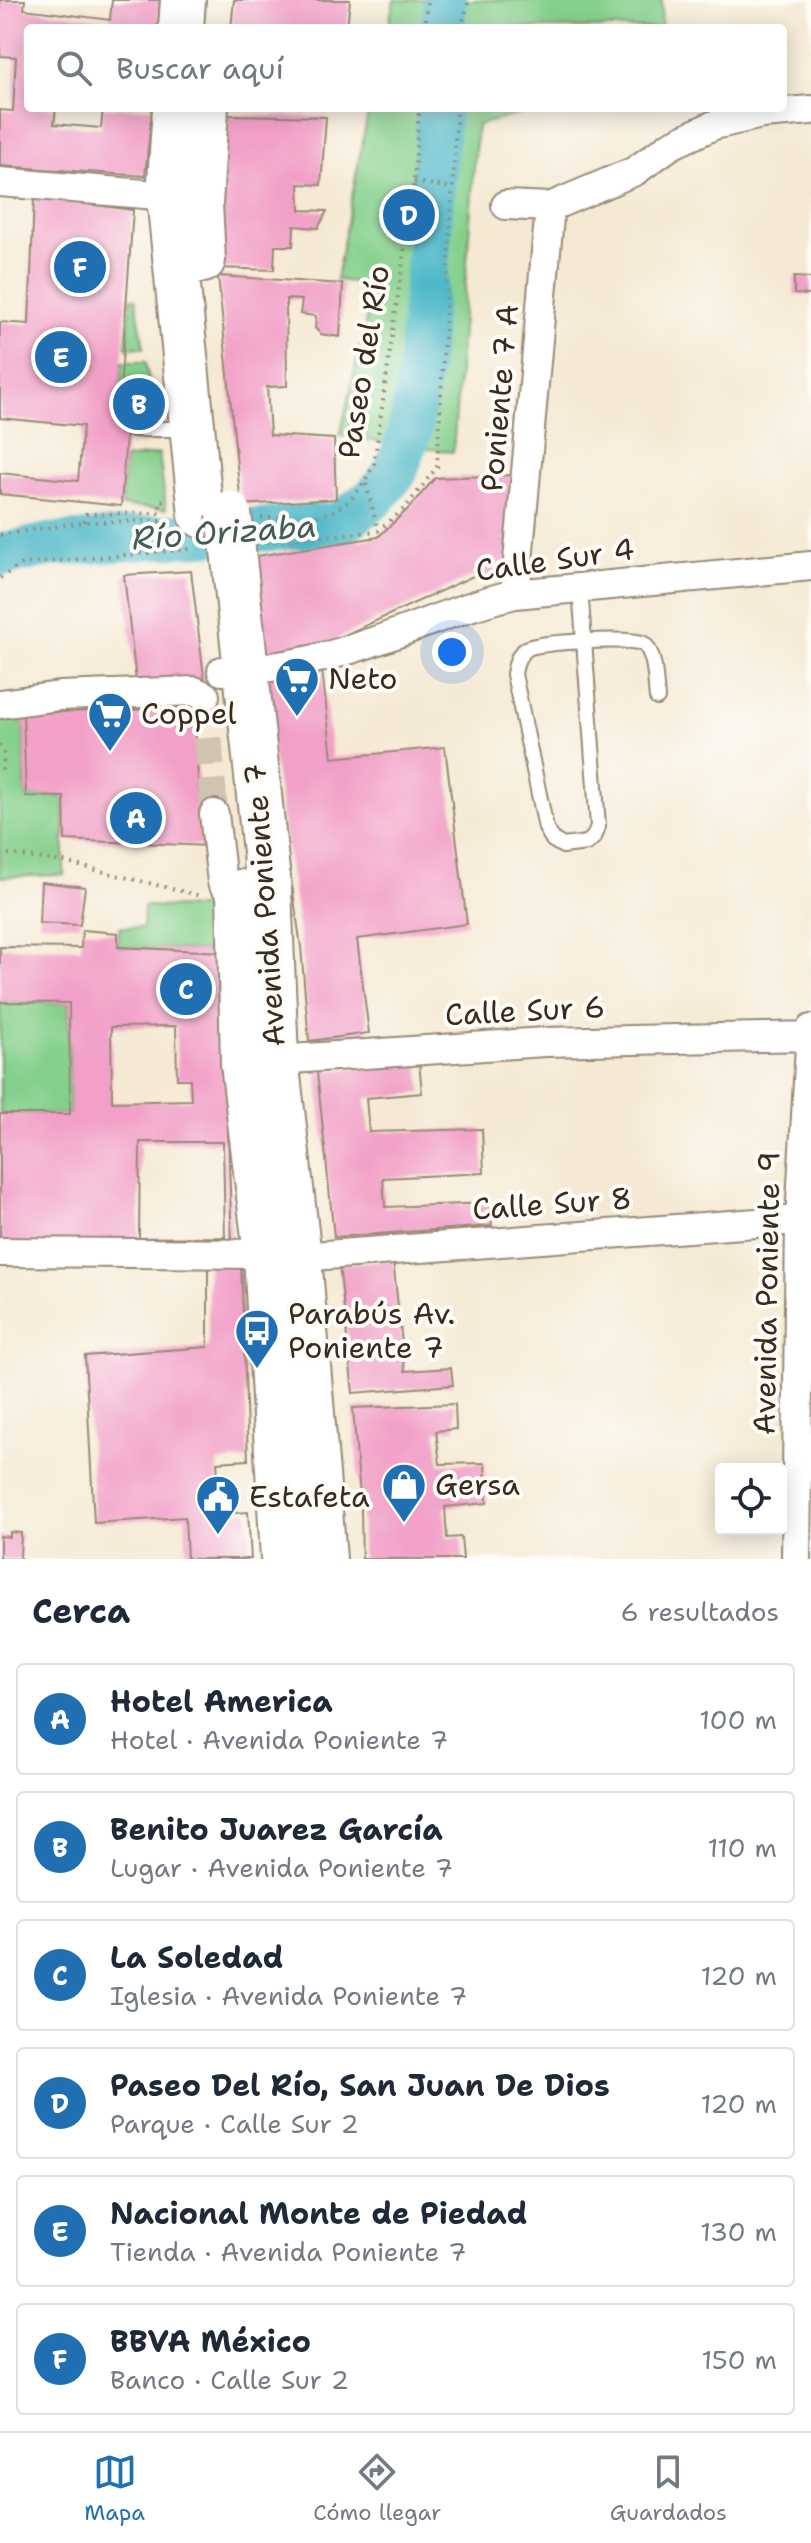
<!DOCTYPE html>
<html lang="es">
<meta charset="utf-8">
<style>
:root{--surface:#fff;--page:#f2f2f3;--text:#1f2937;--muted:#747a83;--line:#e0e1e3;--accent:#1f6fb2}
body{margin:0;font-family:"Shantell Sans",sans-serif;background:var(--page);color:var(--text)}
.controls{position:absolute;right:24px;bottom:24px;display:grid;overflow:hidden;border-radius:8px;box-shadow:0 4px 20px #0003}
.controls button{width:72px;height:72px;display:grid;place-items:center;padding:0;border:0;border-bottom:2px solid var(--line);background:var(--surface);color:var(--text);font:40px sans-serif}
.you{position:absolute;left:452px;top:652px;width:28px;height:28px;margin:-20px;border:6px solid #fff;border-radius:50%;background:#1a73e8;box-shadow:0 0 0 12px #1a73e833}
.badge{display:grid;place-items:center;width:52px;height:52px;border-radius:50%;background:var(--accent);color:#fff;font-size:26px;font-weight:700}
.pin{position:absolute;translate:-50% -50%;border:4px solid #fff;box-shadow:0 2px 8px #0006}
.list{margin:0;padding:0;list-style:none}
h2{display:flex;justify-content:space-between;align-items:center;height:104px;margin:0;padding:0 32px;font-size:34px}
h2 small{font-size:26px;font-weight:400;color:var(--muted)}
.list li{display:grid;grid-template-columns:52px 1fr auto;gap:24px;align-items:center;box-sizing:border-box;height:112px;margin:0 16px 16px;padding:0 16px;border:2px solid var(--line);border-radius:8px}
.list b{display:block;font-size:30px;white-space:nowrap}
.list p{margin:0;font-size:26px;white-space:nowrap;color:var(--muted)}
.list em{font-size:26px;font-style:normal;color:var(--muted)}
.icon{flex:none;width:44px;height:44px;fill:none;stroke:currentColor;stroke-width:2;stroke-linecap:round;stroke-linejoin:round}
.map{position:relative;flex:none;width:811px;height:1559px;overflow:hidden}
.search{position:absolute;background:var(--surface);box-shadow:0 4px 20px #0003;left:24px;right:24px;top:24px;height:88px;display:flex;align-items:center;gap:20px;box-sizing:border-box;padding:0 28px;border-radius:8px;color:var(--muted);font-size:30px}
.sheet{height:872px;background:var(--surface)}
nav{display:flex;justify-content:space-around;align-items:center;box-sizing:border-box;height:112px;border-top:2px solid var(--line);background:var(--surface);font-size:22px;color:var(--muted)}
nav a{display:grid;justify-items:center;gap:4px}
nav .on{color:var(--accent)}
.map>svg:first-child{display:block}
.green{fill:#86d08d;stroke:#607d56;stroke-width:2}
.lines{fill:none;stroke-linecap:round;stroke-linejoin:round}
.river{stroke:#4bb7c8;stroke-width:44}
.building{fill:#f2a0c8;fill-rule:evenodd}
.street-tunnel{stroke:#d0c3af;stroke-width:28;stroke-dasharray:28 14;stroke-linecap:butt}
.lane-casing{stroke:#988a78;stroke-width:18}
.street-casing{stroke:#988a78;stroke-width:32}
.primary-casing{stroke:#988a78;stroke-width:48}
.path{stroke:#988a78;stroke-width:4;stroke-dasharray:2 6;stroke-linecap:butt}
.lane{stroke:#fff;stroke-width:14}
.street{stroke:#fff;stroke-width:28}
.primary{stroke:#fff;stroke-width:44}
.primary-bridge-casing{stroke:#988a78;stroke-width:48;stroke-linecap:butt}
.primary-bridge{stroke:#fff;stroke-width:44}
.labels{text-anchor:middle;stroke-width:8;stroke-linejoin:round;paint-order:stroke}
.street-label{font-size:30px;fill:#3b2a1e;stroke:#fdfcf7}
.poi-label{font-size:30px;fill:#3b2a1e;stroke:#fdfcf7;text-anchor:start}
.water-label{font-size:32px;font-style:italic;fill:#415b5a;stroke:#fdfcf7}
</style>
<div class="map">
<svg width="811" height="1559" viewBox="0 0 811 1559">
<rect width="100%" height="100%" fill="#fdfcf7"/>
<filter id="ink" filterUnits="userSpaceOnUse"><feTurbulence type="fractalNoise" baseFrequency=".0125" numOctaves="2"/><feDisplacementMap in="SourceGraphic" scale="16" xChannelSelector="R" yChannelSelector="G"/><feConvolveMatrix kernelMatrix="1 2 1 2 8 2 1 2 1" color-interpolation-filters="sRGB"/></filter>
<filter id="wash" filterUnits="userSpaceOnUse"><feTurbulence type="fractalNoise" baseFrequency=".006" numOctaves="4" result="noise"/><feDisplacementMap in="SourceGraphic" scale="32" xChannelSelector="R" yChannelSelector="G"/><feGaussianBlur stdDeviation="1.8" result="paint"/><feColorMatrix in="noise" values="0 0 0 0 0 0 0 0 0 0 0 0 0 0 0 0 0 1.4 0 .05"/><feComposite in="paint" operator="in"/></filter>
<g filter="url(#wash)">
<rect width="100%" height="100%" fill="#f5e9d3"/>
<!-- green -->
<path class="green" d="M394,0H662L661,28H388Z
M369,108H544L477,125L453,452L340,436L374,284L336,280Z
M131,298L136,299L144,348L126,347Z
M122,362H146L150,392L120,391Z
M128,416L154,419L157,441L126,440Z
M159,454L166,509L121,506L124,459Z
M23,713L26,796L64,797V875L0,877V715Z
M144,906L224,909L222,952L118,947L119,927L143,928Z
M0,1002L69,1003L70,1114H0Z"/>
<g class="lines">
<!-- river -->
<path class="river" d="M443,28L445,0
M0,555L48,545L340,524L375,497L396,471L410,431L419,376L439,108"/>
</g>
<g id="blocks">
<!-- building -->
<path class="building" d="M0,0H25L24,9L110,20L112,0H160L158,28H28V108H56L54,124L101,128L103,108H152L145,176L0,166V110L13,111L16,57L0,56Z
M234,0H350L347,28H231Z
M227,115L326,117L321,185L299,184L300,210L327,211L318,228L294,226L293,246H275L274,270L217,268Z
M34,197L133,210L120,391L129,392L121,506L0,494V473L78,481L83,426L0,418V322L29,324Z
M218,276L343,284L340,337L321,334L315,328L316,316L300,314L302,300L286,299L287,386L267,387L270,435L334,439L336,499L241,505Z
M794,277L811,278V295L794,294Z
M513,475L506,577L473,576L319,647L261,655L250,557L378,537L409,508L435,478Z
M191,571L205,685L137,690L124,575Z
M322,670L332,758L445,747L467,924L357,939L369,1033L309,1041L301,947L262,677Z
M194,708L199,794H205L210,846L65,840L64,797L26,796L23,713Z
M41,882L85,887L80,925L39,923Z
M82,930L118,933V947L222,952L232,1248L0,1242V1114H70L69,1003L0,1002V947L81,948ZM176,1026L177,1079H190L191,1100L112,1102L111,1027ZM140,1142H223L225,1237L139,1238Z
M419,1062L422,1093L366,1098L369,1132L482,1129L484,1173L383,1178L385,1207L489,1203L492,1226L334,1237L317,1072Z
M241,1260L248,1460L217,1462L221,1514L248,1512L251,1559H187L185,1517L94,1523L85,1356L208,1347V1262Z
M393,1260L405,1371L451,1368L453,1385L353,1393L339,1264Z
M455,1404L456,1429L436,1431L440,1464L485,1463L487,1503L445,1507L447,1538L461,1537L463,1559H362L361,1511L353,1408Z
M10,1532L21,1533L20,1559H0V1536L10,1537Z"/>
</g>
</g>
<g filter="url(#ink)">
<use href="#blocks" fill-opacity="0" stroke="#988a78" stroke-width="2"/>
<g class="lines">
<!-- street-tunnel -->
<path class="street-tunnel" d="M205,696L214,814"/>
<!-- lane casing -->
<g class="lane-casing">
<path id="lane" d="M135,429H188
M580,588L598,826L594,837L587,843L563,846L553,840L546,828L514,674C516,664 517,654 528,648C539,642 635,637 644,644C656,655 655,682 657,698"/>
</g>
<!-- street casing -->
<g class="street-casing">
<path id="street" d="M0,182L169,196
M506,205L550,207L635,171L671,145L714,125L762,114L811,110
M515,594L550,207
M222,671C256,670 293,665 327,656C390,640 450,609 515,594L811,566
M0,704L59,696L194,691L205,696
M214,814L222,882L229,891L239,893
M261,1061L545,1042L811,1036
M0,1252L266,1254
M299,1257L811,1219
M796,1559L800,1219L811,1029"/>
</g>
<!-- primary casing -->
<g class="primary-casing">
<path id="primary" d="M181,28L183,0
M175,108L169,196L201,515
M203,260L200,204L206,108
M240,614L269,890L276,1059L299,1257L324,1559
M239,892L243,1063L266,1254L283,1559"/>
</g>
<!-- path -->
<path class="path" d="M425,28L428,0
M461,28L469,0
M414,182L453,188
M366,484L378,530
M261,518C320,517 345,523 374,464L414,182L419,108
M84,522L86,514L160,513V501L165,500
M0,535L84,522L169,521
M266,542L378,531L405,508L437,467L457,108
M0,578L22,564L193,549
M0,745L4,755L2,770
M0,853L64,862L201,896"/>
<!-- lane -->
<use href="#lane" class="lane"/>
<!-- street -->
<use href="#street" class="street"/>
<!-- primary -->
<use href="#primary" class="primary"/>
<!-- primary-bridge casing -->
<g class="primary-bridge-casing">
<path id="primary-bridge" d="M229,513L240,614"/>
</g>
<!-- primary-bridge -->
<use href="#primary-bridge" class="primary-bridge"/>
</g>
</g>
<!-- icons -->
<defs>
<g id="supermarket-pin" transform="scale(2.3)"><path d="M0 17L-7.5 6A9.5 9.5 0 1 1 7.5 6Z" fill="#1f6fb2" stroke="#fdfcf7"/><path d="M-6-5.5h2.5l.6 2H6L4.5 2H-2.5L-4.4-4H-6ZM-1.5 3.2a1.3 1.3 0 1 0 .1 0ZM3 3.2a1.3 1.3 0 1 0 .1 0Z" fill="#fff"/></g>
<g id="bus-pin" transform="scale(2.3)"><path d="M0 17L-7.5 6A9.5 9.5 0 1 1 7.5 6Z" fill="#1f6fb2" stroke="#fdfcf7"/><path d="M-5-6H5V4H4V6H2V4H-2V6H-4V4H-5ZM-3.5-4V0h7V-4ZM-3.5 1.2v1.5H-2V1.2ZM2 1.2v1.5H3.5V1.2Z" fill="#fff"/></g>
<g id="shop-pin" transform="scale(2.3)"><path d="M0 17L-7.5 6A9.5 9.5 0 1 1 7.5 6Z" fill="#1f6fb2" stroke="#fdfcf7"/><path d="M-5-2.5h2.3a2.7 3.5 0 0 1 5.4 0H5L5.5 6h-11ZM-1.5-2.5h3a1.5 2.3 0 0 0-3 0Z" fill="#fff"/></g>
<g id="civic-pin" transform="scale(2.3)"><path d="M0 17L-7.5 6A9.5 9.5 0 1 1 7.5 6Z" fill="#1f6fb2" stroke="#fdfcf7"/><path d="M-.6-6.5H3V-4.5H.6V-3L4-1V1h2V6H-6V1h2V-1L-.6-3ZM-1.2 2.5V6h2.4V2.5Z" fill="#fff"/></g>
</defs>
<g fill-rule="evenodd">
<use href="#supermarket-pin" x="297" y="679"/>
<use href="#supermarket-pin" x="110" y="714"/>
<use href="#bus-pin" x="257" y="1331"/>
<use href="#shop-pin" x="404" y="1485"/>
<use href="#civic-pin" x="218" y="1497"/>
</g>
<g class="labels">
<!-- street labels -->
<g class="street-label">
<text transform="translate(364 362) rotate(-81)" y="10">Paseo del Río</text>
<text transform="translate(500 398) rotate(-85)" y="10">Poniente 7 A</text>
<text transform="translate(555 560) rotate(-8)" y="10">Calle Sur 4</text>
<text transform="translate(265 905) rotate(-94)" y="10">Avenida Poniente 7</text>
<text transform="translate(525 1011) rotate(-3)" y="10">Calle Sur 6</text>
<text transform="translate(552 1204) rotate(-4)" y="10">Calle Sur 8</text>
<text transform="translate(767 1293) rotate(-89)" y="10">Avenida Poniente 9</text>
</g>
<!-- poi labels -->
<g class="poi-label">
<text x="328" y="689">Neto</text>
<text x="141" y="724">Coppel</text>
<text x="288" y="1324">Parabús Av.<tspan x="288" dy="34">Poniente 7</tspan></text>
<text x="435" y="1495">Gersa</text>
<text x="249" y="1507">Estafeta</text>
</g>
<!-- water labels -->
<g class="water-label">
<text transform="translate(224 532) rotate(-4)" y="11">Río Orizaba</text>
</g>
</g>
</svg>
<div class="controls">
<button><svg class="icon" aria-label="locate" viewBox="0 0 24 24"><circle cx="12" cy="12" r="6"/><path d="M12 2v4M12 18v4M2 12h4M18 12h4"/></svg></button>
</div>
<div class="you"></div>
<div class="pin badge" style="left:136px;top:818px">A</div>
<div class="pin badge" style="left:139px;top:404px">B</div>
<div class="pin badge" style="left:186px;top:989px">C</div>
<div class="pin badge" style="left:409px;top:215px">D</div>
<div class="pin badge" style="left:61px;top:357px">E</div>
<div class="pin badge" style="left:80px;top:267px">F</div>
<div class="search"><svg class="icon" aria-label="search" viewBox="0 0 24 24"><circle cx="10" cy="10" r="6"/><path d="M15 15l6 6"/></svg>Buscar aquí</div>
</div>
<section class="sheet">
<h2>Cerca<small>6 resultados</small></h2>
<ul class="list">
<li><span class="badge">A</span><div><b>Hotel America</b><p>Hotel · Avenida Poniente 7</p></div><em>100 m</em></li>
<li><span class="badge">B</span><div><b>Benito Juarez García</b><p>Lugar · Avenida Poniente 7</p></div><em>110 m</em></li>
<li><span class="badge">C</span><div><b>La Soledad</b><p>Iglesia · Avenida Poniente 7</p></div><em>120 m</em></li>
<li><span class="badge">D</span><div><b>Paseo Del Río, San Juan De Dios</b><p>Parque · Calle Sur 2</p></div><em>120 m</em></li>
<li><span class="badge">E</span><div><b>Nacional Monte de Piedad</b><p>Tienda · Avenida Poniente 7</p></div><em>130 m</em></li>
<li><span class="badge">F</span><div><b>BBVA México</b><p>Banco · Calle Sur 2</p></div><em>150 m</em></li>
</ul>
</section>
<nav>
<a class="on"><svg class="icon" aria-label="map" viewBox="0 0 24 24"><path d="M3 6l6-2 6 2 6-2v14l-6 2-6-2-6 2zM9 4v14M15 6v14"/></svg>Mapa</a>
<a><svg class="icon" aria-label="directions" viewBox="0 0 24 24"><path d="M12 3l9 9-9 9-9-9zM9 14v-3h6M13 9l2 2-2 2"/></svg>Cómo llegar</a>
<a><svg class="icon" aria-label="saved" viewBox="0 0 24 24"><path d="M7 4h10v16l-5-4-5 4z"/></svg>Guardados</a>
</nav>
